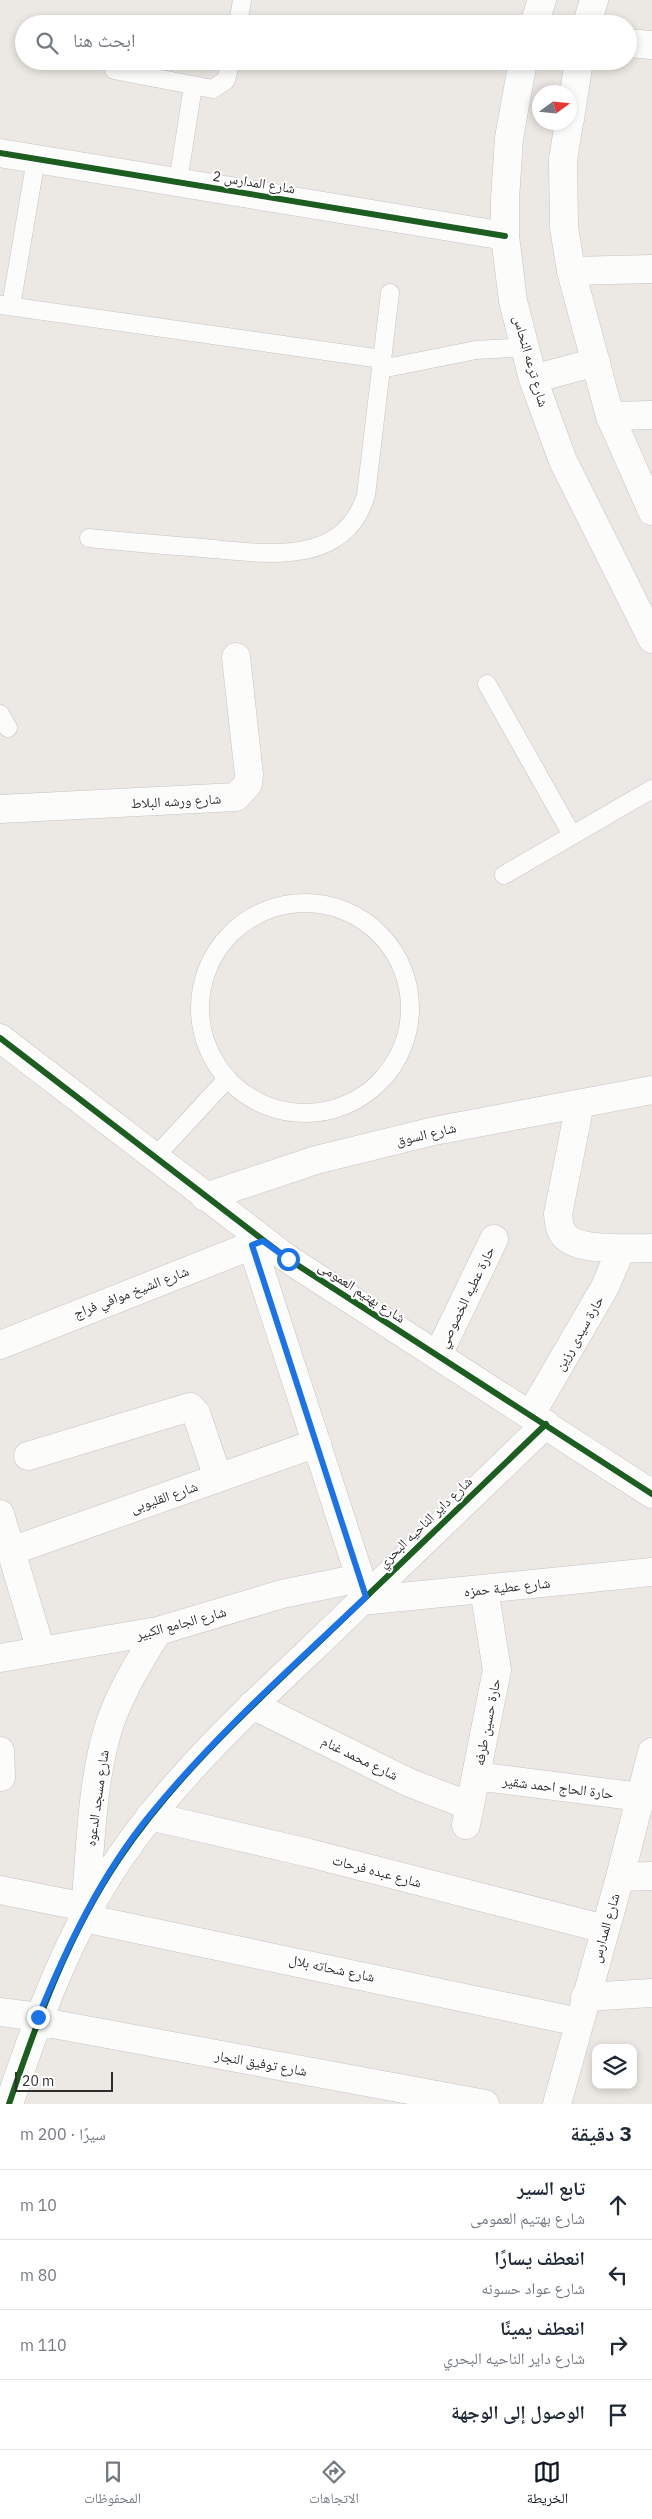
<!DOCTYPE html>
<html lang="ar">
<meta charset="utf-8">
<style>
:root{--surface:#fff;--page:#f6f6f7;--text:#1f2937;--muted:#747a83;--line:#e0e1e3;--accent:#111827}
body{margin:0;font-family:"IBM Plex Sans","Noto Naskh Arabic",sans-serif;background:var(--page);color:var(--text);direction:rtl}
.controls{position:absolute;right:15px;bottom:15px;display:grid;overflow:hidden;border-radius:10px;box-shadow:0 2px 8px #0003}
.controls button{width:45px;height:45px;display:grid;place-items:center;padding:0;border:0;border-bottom:1px solid var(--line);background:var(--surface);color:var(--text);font:25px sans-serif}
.compass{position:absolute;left:532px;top:85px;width:45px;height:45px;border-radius:50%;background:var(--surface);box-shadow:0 2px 8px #0003;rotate:75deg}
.scale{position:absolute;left:15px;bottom:12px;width:98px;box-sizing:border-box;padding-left:5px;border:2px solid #2e2e2e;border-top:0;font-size:14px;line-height:18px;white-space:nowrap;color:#2e2e2e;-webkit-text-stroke:4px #fff;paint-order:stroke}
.stop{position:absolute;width:15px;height:15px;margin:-11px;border:4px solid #1a73e8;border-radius:50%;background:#fff}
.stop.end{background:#1a73e8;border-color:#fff;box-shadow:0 1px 5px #0008}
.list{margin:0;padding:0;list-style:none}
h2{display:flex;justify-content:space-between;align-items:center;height:65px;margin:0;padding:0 20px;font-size:21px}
h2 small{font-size:16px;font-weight:400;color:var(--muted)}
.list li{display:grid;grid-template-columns:32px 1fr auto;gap:15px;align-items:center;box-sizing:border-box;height:70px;padding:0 20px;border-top:1px solid var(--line)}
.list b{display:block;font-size:19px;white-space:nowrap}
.list p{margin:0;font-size:16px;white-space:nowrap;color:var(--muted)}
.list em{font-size:16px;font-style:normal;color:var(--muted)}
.icon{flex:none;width:28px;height:28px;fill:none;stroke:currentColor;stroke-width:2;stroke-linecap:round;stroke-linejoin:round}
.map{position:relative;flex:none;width:652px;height:2104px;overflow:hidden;direction:ltr}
.search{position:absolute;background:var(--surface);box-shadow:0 2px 8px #0003;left:15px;right:15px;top:15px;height:55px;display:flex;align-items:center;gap:12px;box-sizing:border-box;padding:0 18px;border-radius:28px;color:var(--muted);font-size:19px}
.sheet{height:345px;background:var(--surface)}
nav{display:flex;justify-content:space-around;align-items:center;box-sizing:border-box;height:70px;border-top:1px solid var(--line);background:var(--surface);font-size:14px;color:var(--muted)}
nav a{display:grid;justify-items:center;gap:2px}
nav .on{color:var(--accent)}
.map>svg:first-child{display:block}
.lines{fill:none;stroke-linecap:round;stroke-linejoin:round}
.lane-casing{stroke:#c5c4c5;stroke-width:19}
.street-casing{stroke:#c5c4c5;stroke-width:29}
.secondary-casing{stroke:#c5c4c5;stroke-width:29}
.lane{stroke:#fcfcfb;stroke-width:18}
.street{stroke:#fcfcfb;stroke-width:28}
.secondary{stroke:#fcfcfb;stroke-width:28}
.cycleway-casing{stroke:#fff;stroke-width:9}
.cycleway{stroke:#1b5e20;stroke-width:6}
.route{stroke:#1a73e8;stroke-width:6}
.labels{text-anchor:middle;stroke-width:4;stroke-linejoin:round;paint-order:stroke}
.street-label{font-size:14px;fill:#2e2e2e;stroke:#fff}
</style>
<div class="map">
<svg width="652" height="2104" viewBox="0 0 652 2104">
<rect width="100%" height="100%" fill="#ece8e4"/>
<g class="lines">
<!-- lane casing -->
<g class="lane-casing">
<path id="lane" d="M238,24L242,0
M114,70L213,89L226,80L231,61
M178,182L193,86
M0,305L382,359
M11,306L36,159
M381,369L476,350L525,347
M89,538C127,542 165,545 202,548C262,553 344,569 366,495L390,293
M487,684L572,835
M0,714L8,728
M504,875L652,789
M200 1008a105 105 0 1 1 210 0a105 105 0 1 1-210 0Z
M154,1158L227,1079"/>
</g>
<!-- street casing -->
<g class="street-casing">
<path id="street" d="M628,43L652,45
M0,153L505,236
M571,271L652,269
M610,416L652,415
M0,809L236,797L248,784L249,775L236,657
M0,1038L288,1259L652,1494
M580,1104L558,1214C559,1222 559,1230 565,1236C579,1252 632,1248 652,1248
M205,1197L316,1160L434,1131L652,1090
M252,1245L366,1596
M0,1345L263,1241
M438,1355L494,1239
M531,1414L605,1287L621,1249
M28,1456L190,1407L196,1413L218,1478
M0,1514L41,1651
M11,1551L317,1443
M361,1601L652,1572
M158,1631C139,1662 119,1694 108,1729C90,1790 91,1855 84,1918L579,2022
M0,1658L158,1631L282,1594L360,1578
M252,1705L410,1783L470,1806
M0,1751L1,1777
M476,1776L641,1797
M150,1816L309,1853L605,1929
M466,1825L497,1670L484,1589
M620,1877L652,1876
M0,1890L85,1907
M585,1997L652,1993
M0,2012L38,2017
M37,2021L485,2104
M9,2104C38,2018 68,1935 119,1859C173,1779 246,1711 316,1645C393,1571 469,1498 546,1424
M557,2104L620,1877L652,1752"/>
</g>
<!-- secondary casing -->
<g class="secondary-casing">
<path id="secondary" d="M534,24L542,0
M587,24L594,0
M523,61L509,138L505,199V236L513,301L533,379L563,461L652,639
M570,119L579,61
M569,122L563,160L564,227L571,271L610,416L652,511
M533,379L596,362"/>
</g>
<!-- lane -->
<use href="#lane" class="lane"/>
<!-- street -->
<use href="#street" class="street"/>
<!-- secondary -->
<use href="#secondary" class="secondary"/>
<!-- cycleway casing -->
<g class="cycleway-casing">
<path id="cycleway" d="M0,153L505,236
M0,1038L288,1259L652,1494
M9,2104C38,2018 68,1935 119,1859C173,1779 246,1711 316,1645C393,1571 469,1498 546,1424"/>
</g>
<!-- cycleway -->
<use href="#cycleway" class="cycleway"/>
</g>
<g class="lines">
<!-- route -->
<path class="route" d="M38,2017C67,1946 101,1875 150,1815C214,1736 292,1667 366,1597L252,1245L263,1241L288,1259"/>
</g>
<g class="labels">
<!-- street labels -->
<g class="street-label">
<text transform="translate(254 182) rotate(9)" y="5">شارع المدارس 2</text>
<text transform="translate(531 361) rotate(74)" y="5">شارع ترعه النحاس</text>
<text transform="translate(176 801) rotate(-3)" y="5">شارع ورشه البلاط</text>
<text transform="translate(426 1134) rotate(-13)" y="5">شارع السوق</text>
<text transform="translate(131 1292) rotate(-21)" y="5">شارع الشيخ موافي فراج</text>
<text transform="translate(362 1292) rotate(33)" y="5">شارع بهتيم العمومى</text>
<text transform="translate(466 1297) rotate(-64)" y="5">حارة عطيه الخصوصي</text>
<text transform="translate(579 1333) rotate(-60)" y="5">حارة سيدى رزين</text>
<text transform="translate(164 1497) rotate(-19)" y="5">شارع القليوبى</text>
<text transform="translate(425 1522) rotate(-44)" y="5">شارع داير الناحيه البحري</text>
<text transform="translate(507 1587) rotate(-6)" y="5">شارع عطية حمزه</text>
<text transform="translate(181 1623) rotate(-15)" y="5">شارع الجامع الكبير</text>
<text transform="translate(487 1722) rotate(-79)" y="5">حارة حسين طرفه</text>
<text transform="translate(360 1758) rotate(26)" y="5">شارع محمد غنام</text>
<text transform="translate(558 1787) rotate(7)" y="5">حارة الحاج احمد شقير</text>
<text transform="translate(97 1798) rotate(-82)" y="5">شارع مسجد الدعوه</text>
<text transform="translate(377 1871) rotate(15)" y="5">شارع عبده فرحات</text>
<text transform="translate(605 1928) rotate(-74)" y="5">شارع المدارس</text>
<text transform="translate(332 1968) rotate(12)" y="5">شارع شحاته بلال</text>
<text transform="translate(261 2063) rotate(10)" y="5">شارع توفيق النجار</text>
</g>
</g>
</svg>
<div class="controls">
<button><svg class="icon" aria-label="layers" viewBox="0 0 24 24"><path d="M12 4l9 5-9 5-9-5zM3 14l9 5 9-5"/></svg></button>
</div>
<svg class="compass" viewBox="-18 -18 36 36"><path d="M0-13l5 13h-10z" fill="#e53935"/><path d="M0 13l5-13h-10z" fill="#747a83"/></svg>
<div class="scale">20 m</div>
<div class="stop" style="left:288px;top:1259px"></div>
<div class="stop end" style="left:38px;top:2017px"></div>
<div class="search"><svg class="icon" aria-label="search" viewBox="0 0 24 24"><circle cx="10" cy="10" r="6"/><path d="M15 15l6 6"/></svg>ابحث هنا</div>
</div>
<section class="sheet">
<h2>3 دقيقة<small>سيرًا · 200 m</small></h2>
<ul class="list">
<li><svg class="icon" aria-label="ahead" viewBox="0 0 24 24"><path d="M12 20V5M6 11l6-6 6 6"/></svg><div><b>تابع السير</b><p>شارع بهتيم العمومى</p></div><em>10 m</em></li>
<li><svg class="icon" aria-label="left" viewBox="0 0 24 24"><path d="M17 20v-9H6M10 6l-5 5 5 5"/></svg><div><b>انعطف يسارًا</b><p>شارع عواد حسونه</p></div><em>80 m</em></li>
<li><svg class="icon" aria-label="right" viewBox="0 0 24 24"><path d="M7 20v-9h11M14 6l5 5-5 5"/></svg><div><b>انعطف يمينًا</b><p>شارع داير الناحيه البحري</p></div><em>110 m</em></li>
<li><svg class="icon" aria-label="arrive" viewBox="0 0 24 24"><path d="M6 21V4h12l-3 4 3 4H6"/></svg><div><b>الوصول إلى الوجهة</b></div></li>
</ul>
</section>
<nav>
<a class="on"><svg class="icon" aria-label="map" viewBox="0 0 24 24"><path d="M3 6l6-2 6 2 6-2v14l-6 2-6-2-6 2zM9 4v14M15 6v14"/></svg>الخريطة</a>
<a><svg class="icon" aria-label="directions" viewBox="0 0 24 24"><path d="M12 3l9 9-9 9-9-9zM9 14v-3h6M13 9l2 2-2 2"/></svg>الاتجاهات</a>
<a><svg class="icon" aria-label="saved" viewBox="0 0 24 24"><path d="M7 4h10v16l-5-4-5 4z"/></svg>المحفوظات</a>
</nav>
